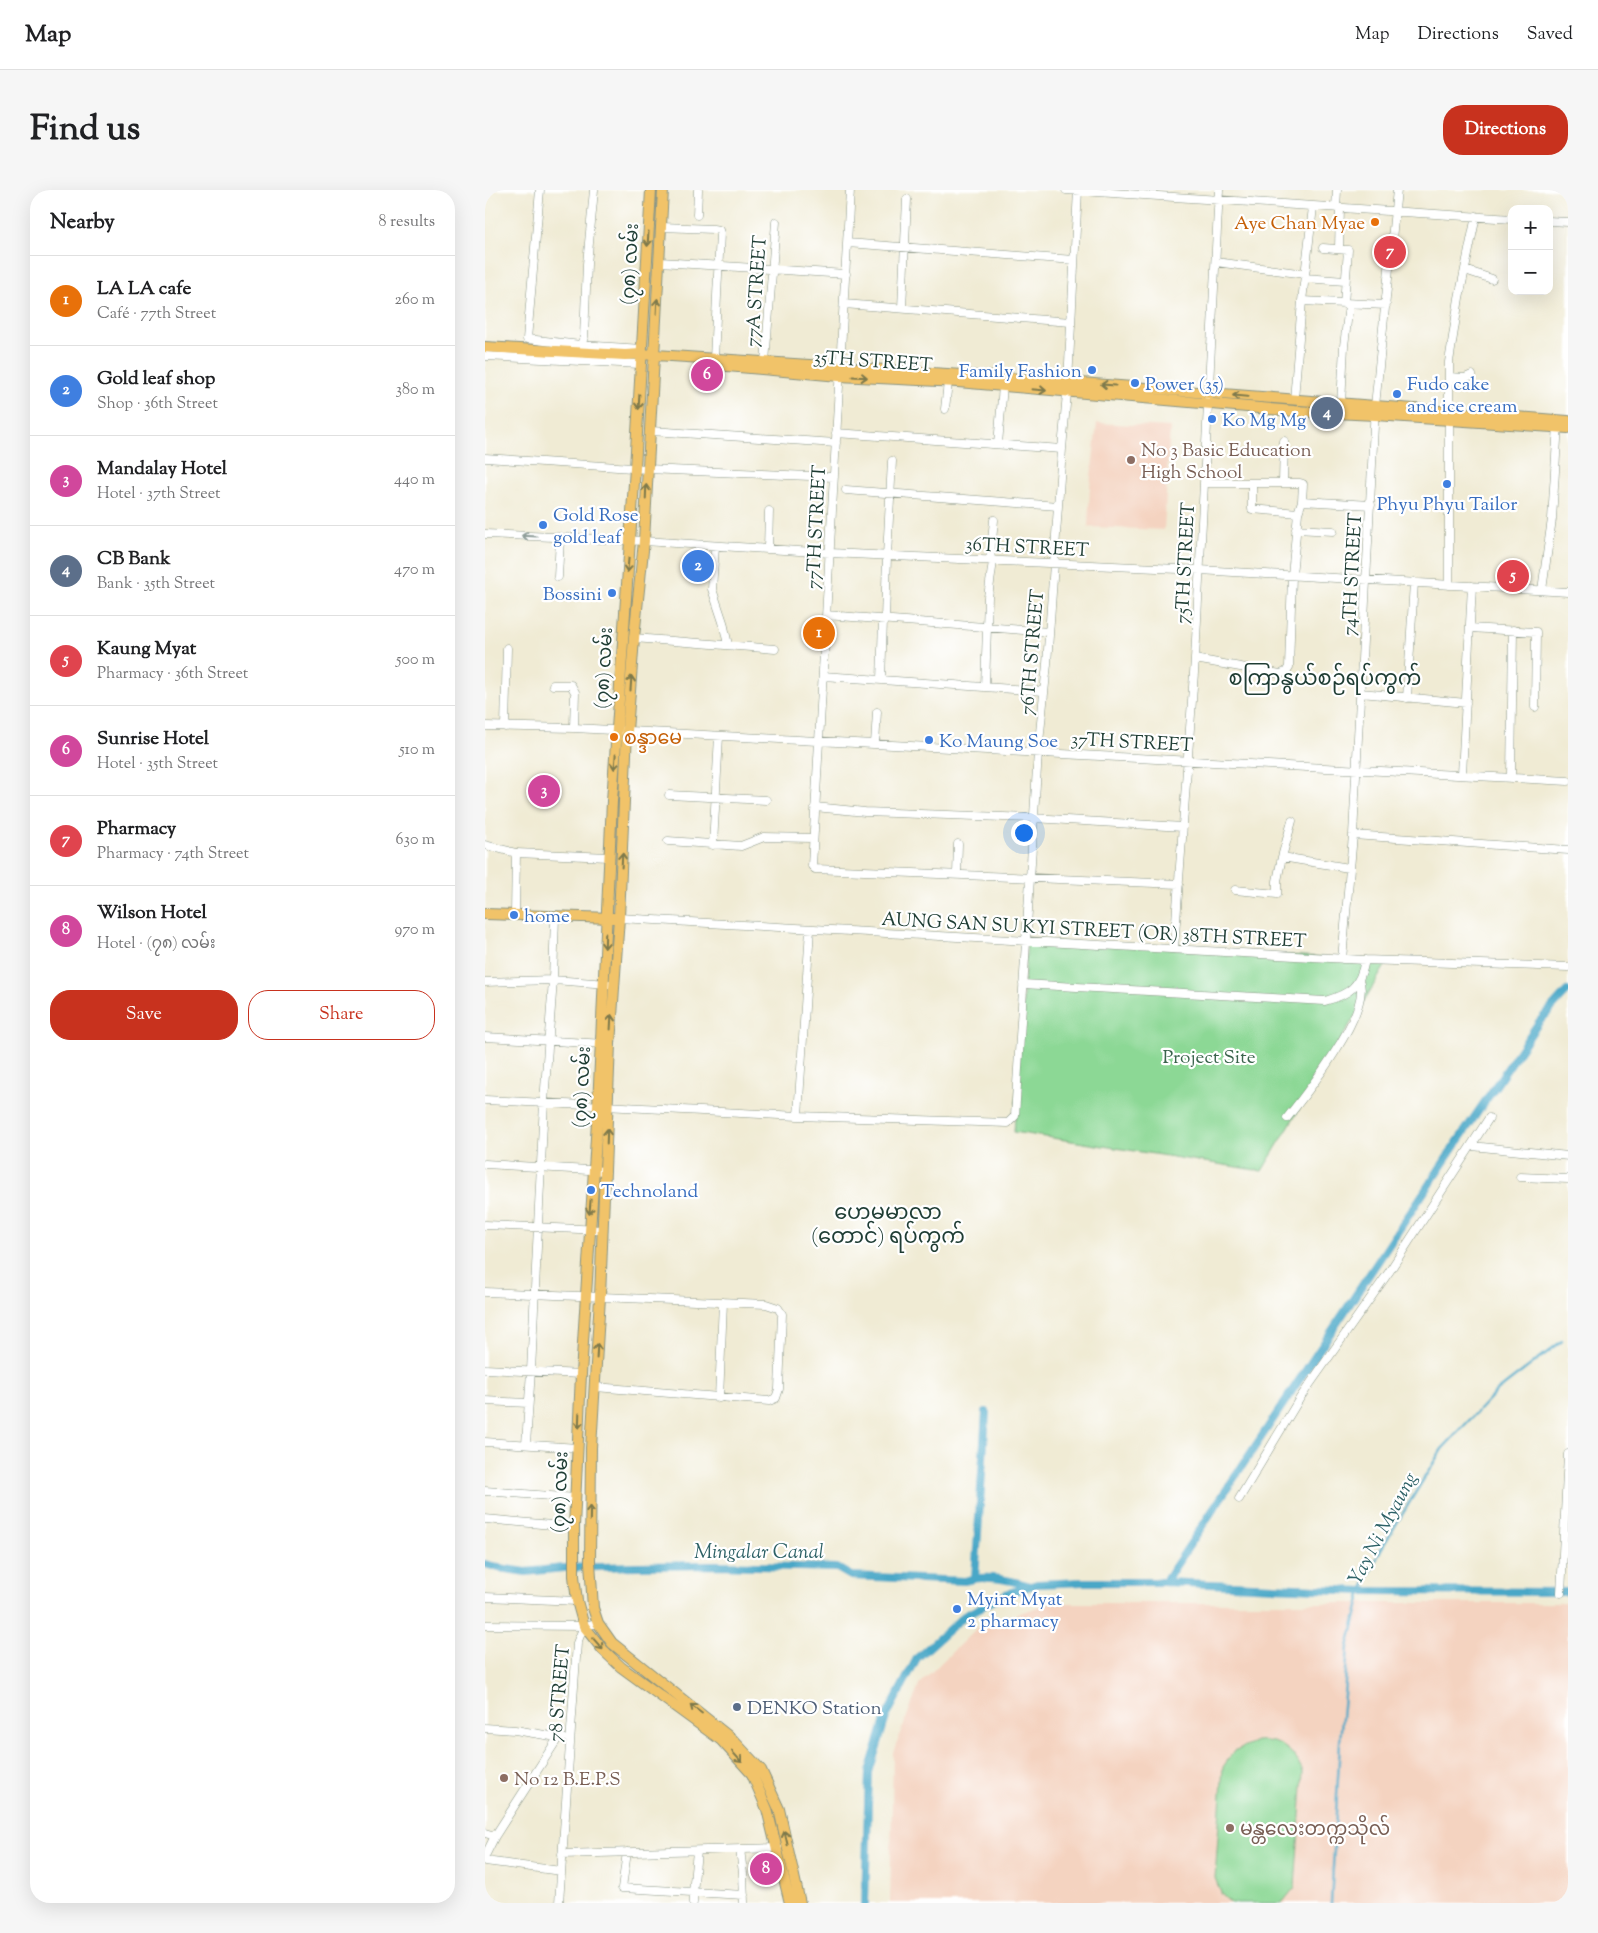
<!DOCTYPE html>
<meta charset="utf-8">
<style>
:root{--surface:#fff;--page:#f6f6f6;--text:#202124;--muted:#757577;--line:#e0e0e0;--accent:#c8321e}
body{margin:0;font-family:"Sorts Mill Goudy","Noto Sans Myanmar",serif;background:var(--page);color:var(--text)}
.controls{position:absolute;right:15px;top:15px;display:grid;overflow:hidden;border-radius:10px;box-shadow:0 5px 20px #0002}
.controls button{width:45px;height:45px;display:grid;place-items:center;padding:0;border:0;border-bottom:1px solid var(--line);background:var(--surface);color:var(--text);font:25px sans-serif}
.you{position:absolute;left:538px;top:642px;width:18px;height:18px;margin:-12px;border:4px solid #fff;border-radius:50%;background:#1a73e8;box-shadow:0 0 0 8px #1a73e833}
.badge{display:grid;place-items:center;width:32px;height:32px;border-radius:50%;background:var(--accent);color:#fff;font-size:16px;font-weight:700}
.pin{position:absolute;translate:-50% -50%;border:2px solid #fff;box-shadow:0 1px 5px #0006}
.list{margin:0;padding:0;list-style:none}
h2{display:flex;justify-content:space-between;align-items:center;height:65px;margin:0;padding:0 20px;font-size:21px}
h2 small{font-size:16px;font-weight:400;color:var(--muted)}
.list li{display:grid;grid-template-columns:32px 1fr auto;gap:15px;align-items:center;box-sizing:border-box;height:90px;padding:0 20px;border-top:1px solid var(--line)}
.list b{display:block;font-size:19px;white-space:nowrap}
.list p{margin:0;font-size:16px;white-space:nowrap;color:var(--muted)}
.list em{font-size:16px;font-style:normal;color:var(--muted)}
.actions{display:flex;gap:10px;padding:15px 20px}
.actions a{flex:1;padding:11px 0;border:1px solid var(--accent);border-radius:20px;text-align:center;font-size:18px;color:var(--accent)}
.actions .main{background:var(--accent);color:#fff}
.map{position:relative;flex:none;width:1083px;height:1713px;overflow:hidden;border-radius:20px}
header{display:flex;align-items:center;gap:30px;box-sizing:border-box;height:70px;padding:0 25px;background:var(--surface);border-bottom:1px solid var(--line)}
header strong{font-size:24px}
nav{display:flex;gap:28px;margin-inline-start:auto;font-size:18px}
.intro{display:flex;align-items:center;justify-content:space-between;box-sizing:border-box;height:120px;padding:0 30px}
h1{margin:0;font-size:35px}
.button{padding:12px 22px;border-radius:20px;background:var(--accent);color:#fff;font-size:18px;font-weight:700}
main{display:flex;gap:30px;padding:0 30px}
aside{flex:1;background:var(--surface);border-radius:20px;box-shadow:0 5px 20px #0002}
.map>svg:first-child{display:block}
.built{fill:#f4d3c0}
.green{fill:#8cd895;stroke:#568a64}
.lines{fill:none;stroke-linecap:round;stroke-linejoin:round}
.stream{stroke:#49a7c7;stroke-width:2.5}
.canal{stroke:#49a7c7;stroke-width:8}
.minor-casing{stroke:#889484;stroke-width:9}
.major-casing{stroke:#889484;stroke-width:12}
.minor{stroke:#fff;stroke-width:8}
.major{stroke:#f1c369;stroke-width:10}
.oneway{stroke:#7d794c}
.oneway2{stroke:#8f9e9a}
.food-dot{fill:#e8710a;stroke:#fff;stroke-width:2}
.shop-dot{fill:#3f7fe0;stroke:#fff;stroke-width:2}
.education-dot{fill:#8d6e63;stroke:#fff;stroke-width:2}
.service-dot{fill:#5c6f8a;stroke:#fff;stroke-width:2}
.labels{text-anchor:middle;stroke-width:4.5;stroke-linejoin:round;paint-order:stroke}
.food-label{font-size:19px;fill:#c56008;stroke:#fff;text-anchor:end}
.street-label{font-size:19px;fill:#1f3d34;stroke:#fff}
.shop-label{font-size:19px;fill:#366cbe;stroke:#fff;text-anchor:start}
.education-label{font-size:19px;fill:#785e54;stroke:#fff;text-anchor:start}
.park-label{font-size:19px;fill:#3a644c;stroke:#fff}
.service-label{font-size:19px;fill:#4e5e75;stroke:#fff;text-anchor:start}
.water-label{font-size:20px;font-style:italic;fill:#2e6267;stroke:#fff}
.quarter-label{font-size:21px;fill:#1f3d34;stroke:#fff}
</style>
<header>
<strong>Map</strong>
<nav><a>Map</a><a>Directions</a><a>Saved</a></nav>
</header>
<div class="intro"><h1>Find us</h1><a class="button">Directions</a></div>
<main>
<aside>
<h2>Nearby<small>8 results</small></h2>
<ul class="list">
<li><span class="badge" style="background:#e8710a">1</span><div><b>LA LA cafe</b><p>Café · 77th Street</p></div><em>260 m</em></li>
<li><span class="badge" style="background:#3f7fe0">2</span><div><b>Gold leaf shop</b><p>Shop · 36th Street</p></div><em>380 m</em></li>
<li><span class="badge" style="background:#d1479c">3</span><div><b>Mandalay Hotel</b><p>Hotel · 37th Street</p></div><em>440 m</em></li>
<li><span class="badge" style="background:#5c6f8a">4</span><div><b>CB Bank</b><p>Bank · 35th Street</p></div><em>470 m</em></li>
<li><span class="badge" style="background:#e0444e">5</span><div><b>Kaung Myat</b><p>Pharmacy · 36th Street</p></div><em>500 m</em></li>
<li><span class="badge" style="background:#d1479c">6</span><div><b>Sunrise Hotel</b><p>Hotel · 35th Street</p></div><em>510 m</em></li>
<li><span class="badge" style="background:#e0444e">7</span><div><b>Pharmacy</b><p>Pharmacy · 74th Street</p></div><em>630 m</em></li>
<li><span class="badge" style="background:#d1479c">8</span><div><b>Wilson Hotel</b><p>Hotel · (၇၈) လမ်း</p></div><em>970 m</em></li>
</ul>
<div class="actions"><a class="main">Save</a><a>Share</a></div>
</aside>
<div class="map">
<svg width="1083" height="1713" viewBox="0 0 1083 1713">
<rect width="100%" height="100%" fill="#fff"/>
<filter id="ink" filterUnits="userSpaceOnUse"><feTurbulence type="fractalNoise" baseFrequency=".02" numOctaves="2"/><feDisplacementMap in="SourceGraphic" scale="10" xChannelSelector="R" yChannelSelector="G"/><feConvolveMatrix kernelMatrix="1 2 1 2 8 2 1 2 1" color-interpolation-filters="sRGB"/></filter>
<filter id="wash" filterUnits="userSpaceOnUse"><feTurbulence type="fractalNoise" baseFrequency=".0096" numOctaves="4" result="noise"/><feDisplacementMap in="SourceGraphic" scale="20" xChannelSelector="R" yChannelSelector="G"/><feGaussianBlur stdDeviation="1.12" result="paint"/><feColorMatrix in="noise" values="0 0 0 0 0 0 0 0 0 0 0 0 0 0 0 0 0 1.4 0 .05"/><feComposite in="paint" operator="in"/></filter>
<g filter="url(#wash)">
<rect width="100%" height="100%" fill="#f0ebd4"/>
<!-- built -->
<path class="built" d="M612,233L685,237L679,340L603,337L605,296Z
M565,1413H1083V1713H405L408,1562L435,1493L493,1437Z"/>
<!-- green -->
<path class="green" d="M542,750L903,771L777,981L529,942Z
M771,1551C795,1549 809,1560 818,1582L810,1697L797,1713H746L737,1705L730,1688L738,1577L749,1561Z"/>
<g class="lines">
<!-- stream -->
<path class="stream" d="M846,1713L855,1552L863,1457L877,1401L896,1359L957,1259L1012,1201L1077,1151"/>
<!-- canal -->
<path class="canal" d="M0,1374L14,1378L41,1382L78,1378L152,1376L231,1375L352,1378L366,1386L480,1391C502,1384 524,1390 545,1396
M490,1388L501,1222
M680,1392L967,960L1054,832L1082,801
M380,1713L384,1582L401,1527L432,1468L479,1426L521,1404L552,1394L598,1392H680L877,1401L1083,1402"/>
</g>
</g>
<g filter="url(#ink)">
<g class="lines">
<!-- minor casing -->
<g class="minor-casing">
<path id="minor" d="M55,0L42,149L96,155L99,147L102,74L109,0
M365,0L327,676L330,679L694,694
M581,0L1027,29
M851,18L852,0
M212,25L213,0
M1064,31L1083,32
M177,37L228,39L234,40L235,43L229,169
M362,53L589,70
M838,58L863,60L859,114
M854,59L855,18
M175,72L361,84
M731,72L820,84
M980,80L1007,89
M820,88L860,91
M817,111L901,115
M359,114L586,132
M417,118L422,9
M96,155L157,159
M0,166L155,174
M280,172L291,32
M964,187L980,188L987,185
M809,210L817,111L828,17
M856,214L859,156L864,115
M460,219L463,192
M166,241L351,253
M351,243L577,259
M513,254L518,196
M0,268L162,279L349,287
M767,293V319L813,323
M798,293L799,251
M361,300L573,316
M817,311L886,315
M811,339L848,341
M0,344L159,351L345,363L715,380L1083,402
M230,356L227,399L238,432L243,455
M283,359L284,321
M505,371L509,330
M73,387L75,348
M964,395V172L974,108L991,26
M1057,400L1067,329L1073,234
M341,425L564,442
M400,430L402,366L407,271
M985,438L1051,442L1050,517
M149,448L290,459
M710,469L795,484L801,482L804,477L807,385L813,323L817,311L818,294L815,293H720
M338,486L559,501
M396,490L398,430
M68,495H86L90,502L89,538
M500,497L503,407L508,371
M876,503L981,513
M922,508L929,392
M0,536L89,538L1083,591
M20,537L22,458
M390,554L392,522
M977,584L987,396
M1026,587L1028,440
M184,605L281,610
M330,617L380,622L548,628L698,637
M807,631L797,667L864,678
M868,645L1083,660
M183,651L256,656L279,647L327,648
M0,655L31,663L124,667
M228,655L234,546
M472,684L473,654
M750,700L792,704V691L797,667
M30,725L31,663
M134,728L880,770L1083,777
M689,759L710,469L734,0
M857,769L868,645L890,216L912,0
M0,792L68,790L123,794
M538,794L840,811C865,804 875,797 880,770
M0,847L120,854
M0,910L313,926L523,933L530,926L553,562L562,474L577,259L583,192L593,0
M313,926L325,739
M802,928C821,904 888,820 874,790
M987,956L1083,966
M0,974L121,981
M1035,987L1083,989
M0,1035L118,1040
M0,1102L281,1114L293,1118L297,1124L294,1199L291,1208L284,1211L110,1197
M0,1179L96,1184
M234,1208L238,1112
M0,1211L43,1213
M0,1252L93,1258
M41,1254L46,1181L59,912L68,790L70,726
M0,1301L91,1308
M754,1309L815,1208L904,1082L1004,928
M0,1329L89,1337
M1076,1403L1083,1264
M0,1407L92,1411
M0,1435L99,1436L113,1433
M0,1538L30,1540L78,1548
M0,1643L10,1646
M255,1659L258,1683L259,1713
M142,1662L137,1698L259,1705
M77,1664L293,1658
M0,1666L10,1646L73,1548
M0,1671L76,1681
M74,1713L92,1453L99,1436
M208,1713V1703L212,1661"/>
</g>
<!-- major casing -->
<g class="major-casing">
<path id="major" d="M166,0L150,278L127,611L113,916L96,1184L89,1337V1386L92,1411L99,1436L118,1460L136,1477L236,1550L267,1584L282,1619L305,1713
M178,0L159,351L149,448L142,541L134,728L125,854L115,1107L106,1258L105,1372L108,1418L113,1433L127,1453L248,1550L276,1580L294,1619L315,1713
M0,157L140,165L156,164L583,192L1083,231
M242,176L354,186L473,192L809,221L890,225L1083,238
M0,724L128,728"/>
</g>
<!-- minor -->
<use href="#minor" class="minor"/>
<!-- major -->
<use href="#major" class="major"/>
</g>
<!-- one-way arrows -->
<defs><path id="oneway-shaft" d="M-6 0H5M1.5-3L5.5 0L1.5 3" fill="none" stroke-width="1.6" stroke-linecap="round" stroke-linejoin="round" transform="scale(1.25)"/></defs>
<g class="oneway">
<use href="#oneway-shaft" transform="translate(163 49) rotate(94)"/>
<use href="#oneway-shaft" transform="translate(172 116) rotate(-87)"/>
<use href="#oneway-shaft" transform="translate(375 187) rotate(3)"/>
<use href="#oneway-shaft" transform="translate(623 195) rotate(-176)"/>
<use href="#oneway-shaft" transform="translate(554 200) rotate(5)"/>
<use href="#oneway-shaft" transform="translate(755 206) rotate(-175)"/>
<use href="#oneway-shaft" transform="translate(154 212) rotate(93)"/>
<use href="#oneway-shaft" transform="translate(161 302) rotate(-88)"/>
<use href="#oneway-shaft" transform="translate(143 375) rotate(95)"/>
<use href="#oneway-shaft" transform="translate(146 493) rotate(-86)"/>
<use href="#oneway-shaft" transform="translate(130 572) rotate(95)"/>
<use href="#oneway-shaft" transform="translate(137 670) rotate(-87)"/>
<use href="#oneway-shaft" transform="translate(120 751) rotate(92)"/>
<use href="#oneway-shaft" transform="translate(126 832) rotate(-87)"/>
<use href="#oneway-shaft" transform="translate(122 946) rotate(-88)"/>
<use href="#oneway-shaft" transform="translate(105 1017) rotate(95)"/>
<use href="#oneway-shaft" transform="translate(112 1161) rotate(-87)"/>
<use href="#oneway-shaft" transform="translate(94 1231) rotate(92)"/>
<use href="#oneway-shaft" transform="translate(105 1323) rotate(-89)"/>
<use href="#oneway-shaft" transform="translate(113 1454) rotate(49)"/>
<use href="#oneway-shaft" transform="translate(211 1519) rotate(-143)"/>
<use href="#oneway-shaft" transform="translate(252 1567) rotate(48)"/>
<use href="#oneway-shaft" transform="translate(301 1648) rotate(-103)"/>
</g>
<use class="oneway2" href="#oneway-shaft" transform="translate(44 346) rotate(-177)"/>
</g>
<!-- markers -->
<g class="food-dot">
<circle cx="890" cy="32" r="5"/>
<circle cx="129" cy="547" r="5"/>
</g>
<g class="shop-dot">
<circle cx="607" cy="180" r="5"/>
<circle cx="650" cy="193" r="5"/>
<circle cx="912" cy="204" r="5"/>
<circle cx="727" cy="229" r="5"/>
<circle cx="962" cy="294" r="5"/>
<circle cx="58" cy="335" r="5"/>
<circle cx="127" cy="403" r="5"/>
<circle cx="444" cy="550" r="5"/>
<circle cx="29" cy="725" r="5"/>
<circle cx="106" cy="1000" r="5"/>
<circle cx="472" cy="1419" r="5"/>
</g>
<g class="education-dot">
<circle cx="646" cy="270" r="5"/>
<circle cx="19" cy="1588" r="5"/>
<circle cx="745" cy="1638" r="5"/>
</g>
<circle class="service-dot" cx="252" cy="1517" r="5"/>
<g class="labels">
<!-- food labels -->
<g class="food-label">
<text x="880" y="39">Aye Chan Myae</text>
<text x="139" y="554" text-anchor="start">စန္ဒာမေ</text>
</g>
<!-- street labels -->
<g class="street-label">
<text transform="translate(144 74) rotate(-87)" y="7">(၇၈) လမ်း</text>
<text transform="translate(270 101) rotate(-86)" y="7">77A STREET</text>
<text transform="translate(388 170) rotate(4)" y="7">35TH STREET</text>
<text transform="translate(330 337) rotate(-87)" y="7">77TH STREET</text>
<text transform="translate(542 356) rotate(3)" y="7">36TH STREET</text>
<text transform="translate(699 373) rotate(-87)" y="7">75TH STREET</text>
<text transform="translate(866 384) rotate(-87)" y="7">74TH STREET</text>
<text transform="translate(546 462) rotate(-85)" y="7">76TH STREET</text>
<text transform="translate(118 478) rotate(-87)" y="7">(၇၈) လမ်း</text>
<text transform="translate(647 551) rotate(3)" y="7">37TH STREET</text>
<text transform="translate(609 739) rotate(3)" y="7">AUNG SAN SU KYI STREET (OR) 38TH STREET</text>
<text transform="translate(96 897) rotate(-87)" y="7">(၇၈) လမ်း</text>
<text transform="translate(74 1302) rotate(-88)" y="7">(၇၈) လမ်း</text>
<text transform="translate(73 1503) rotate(-85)" y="7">78 STREET</text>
</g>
<!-- shop labels -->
<g class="shop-label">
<text x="597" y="187" text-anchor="end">Family Fashion</text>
<text x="660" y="200">Power (35)</text>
<text x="922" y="200">Fudo cake<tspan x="922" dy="22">and ice cream</tspan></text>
<text x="737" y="236">Ko Mg Mg</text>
<text x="962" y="320" text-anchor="middle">Phyu Phyu Tailor</text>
<text x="68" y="331">Gold Rose<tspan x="68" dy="22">gold leaf</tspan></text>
<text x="117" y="410" text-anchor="end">Bossini</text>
<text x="454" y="557">Ko Maung Soe</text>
<text x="39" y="732">home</text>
<text x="116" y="1007">Technoland</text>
<text x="482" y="1415">Myint Myat<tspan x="482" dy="22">2 pharmacy</tspan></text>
</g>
<!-- education labels -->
<g class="education-label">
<text x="656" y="266">No 3 Basic Education<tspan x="656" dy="22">High School</tspan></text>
<text x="29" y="1595">No 12 B.E.P.S</text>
<text x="755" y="1645">မန္တလေးတက္ကသိုလ်</text>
</g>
<!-- park labels -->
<g class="park-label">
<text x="724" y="873">Project Site</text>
</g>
<!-- service labels -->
<g class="service-label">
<text x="262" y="1524">DENKO Station</text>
</g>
<!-- water labels -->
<g class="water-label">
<text transform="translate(897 1338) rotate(-62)" y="7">Yay Ni Myaung</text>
<text x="274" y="1368">Mingalar Canal</text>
</g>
<!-- quarter labels -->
<g class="quarter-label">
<text x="840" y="495">စကြာနွယ်စဉ်ရပ်ကွက်</text>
<text x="403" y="1029">ဟေမမာလာ<tspan x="403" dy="24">(တောင်) ရပ်ကွက်</tspan></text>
</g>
</g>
</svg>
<div class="controls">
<button>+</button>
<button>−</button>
</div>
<div class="you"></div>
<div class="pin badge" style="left:334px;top:443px;background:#e8710a">1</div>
<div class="pin badge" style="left:213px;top:376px;background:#3f7fe0">2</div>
<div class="pin badge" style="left:59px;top:601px;background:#d1479c">3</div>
<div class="pin badge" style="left:842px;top:223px;background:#5c6f8a">4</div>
<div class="pin badge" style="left:1028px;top:386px;background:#e0444e">5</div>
<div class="pin badge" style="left:222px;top:185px;background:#d1479c">6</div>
<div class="pin badge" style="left:905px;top:62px;background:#e0444e">7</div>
<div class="pin badge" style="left:281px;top:1679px;background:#d1479c">8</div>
</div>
</main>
